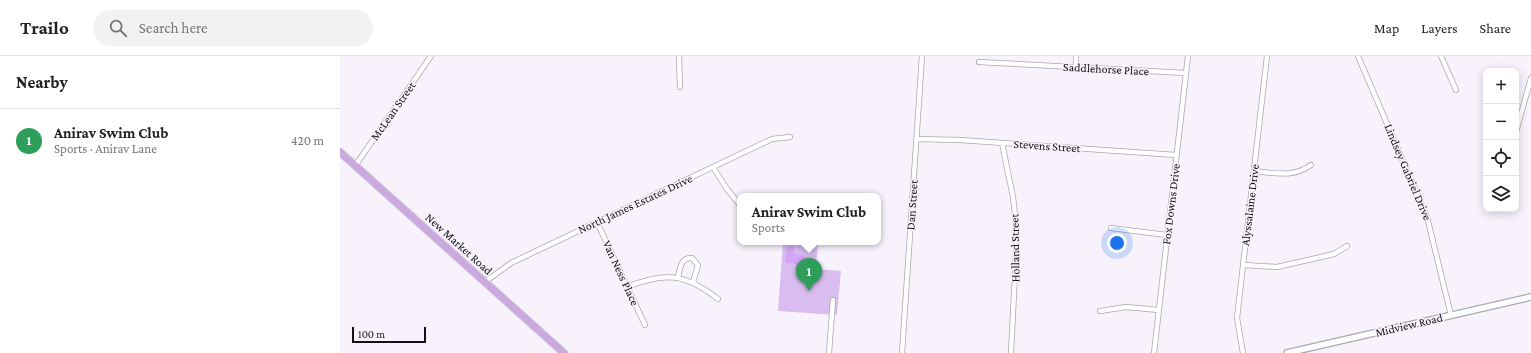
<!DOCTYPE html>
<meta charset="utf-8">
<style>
:root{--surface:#fff;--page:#f2f2f2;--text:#222;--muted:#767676;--line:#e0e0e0;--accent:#7e36a9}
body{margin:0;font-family:"Crimson Pro",serif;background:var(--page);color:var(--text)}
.controls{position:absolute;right:12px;top:12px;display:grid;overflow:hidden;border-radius:8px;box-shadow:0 2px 10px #0003}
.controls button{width:36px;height:36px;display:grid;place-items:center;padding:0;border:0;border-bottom:1px solid var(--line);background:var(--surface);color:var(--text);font:20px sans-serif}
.scale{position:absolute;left:12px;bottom:10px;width:74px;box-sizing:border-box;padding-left:4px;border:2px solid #131114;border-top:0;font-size:11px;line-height:14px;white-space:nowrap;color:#131114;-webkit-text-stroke:3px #f7f2fc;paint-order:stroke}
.you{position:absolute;left:777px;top:187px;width:14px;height:14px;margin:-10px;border:3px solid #fff;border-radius:50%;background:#1a73e8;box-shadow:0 0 0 6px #1a73e833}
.badge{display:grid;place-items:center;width:26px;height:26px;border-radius:50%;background:var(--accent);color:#fff;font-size:13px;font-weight:700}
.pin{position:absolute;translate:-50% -33px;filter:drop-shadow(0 1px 2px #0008)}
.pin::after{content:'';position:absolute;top:21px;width:14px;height:12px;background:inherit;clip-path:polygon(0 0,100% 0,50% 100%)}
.popup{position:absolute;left:397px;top:137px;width:144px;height:52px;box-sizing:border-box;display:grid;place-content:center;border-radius:8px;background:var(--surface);filter:drop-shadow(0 1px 3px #0005);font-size:13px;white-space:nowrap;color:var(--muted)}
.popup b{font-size:15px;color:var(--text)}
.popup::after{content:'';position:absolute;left:50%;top:100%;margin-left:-8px;border:8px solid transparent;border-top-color:var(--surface)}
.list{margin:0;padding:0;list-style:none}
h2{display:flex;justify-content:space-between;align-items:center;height:52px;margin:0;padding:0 16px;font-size:17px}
h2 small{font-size:13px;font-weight:400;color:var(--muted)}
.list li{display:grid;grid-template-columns:26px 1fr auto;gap:12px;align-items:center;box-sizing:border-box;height:64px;padding:0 16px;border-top:1px solid var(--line)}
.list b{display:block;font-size:15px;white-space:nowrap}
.list p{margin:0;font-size:13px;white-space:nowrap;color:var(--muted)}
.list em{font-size:13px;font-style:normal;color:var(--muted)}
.icon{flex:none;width:22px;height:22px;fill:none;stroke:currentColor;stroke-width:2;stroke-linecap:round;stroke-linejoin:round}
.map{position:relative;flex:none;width:1191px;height:297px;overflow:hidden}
header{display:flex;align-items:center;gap:24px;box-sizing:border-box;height:56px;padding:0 20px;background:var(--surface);border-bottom:1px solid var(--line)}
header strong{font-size:19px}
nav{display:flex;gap:22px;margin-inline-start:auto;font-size:14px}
.search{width:280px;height:36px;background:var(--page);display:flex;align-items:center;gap:10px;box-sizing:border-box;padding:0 14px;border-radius:22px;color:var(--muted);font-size:15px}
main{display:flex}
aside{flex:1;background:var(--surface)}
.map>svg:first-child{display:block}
.green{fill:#dabdf0}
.water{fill:#d4a6f5}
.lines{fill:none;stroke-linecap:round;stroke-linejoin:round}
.minor-casing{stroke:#aba6af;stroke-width:6}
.tertiary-casing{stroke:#aba6af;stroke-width:8}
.primary-casing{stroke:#d5d4d5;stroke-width:9}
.minor{stroke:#fff;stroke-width:4.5}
.tertiary{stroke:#fff;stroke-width:5.5}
.primary{stroke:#caa9e0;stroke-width:7}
.labels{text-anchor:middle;stroke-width:3;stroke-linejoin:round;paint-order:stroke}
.street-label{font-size:12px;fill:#131114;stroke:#f7f2fc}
</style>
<header>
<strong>Trailo</strong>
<div class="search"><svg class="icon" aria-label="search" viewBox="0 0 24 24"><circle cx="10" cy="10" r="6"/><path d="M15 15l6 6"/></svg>Search here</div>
<nav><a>Map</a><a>Layers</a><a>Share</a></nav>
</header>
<main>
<aside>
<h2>Nearby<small></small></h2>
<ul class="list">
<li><span class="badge" style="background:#2e9e5b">1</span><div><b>Anirav Swim Club</b><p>Sports · Anirav Lane</p></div><em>420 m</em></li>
</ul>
</aside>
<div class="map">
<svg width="1191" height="297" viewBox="0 0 1191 297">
<rect width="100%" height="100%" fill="#f7f2fc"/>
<!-- green -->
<path class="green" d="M443,186H478L476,213L501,215L497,259L438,255Z"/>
<!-- water -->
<path class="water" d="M447,190H454V198L465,199L463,215L456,214V208L445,207Z"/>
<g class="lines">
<!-- minor casing -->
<g class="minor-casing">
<path id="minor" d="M339,0L340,31
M1018,0L1087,161L1111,259
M1101,0L1116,34
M639,6L846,17
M736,12V0
M1176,76L1191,22
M577,83L620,84L836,99
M662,87L673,141L677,177L671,297
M15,110L91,0
M373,111L387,133L400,149
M914,115C936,117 952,122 971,109
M257,166L305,269
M771,172L827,179
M903,209L937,211L994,198L1007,190
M338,221C340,212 341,201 352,202L358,209L353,226
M145,226L171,207L432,83L450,81
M287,231C325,216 345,217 378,243
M760,255L786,251L819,254
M489,297L493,244
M562,297L582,0
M814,297L848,0
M903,297L897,262L927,0"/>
</g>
<!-- tertiary casing -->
<g class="tertiary-casing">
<path id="tertiary" d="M947,297L1191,241"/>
</g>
<!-- primary casing -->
<g class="primary-casing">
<path id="primary" d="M0,96L224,297"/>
</g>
<!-- minor -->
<use href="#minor" class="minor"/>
<!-- tertiary -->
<use href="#tertiary" class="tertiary"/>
<!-- primary -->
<use href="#primary" class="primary"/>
</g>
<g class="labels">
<!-- street labels -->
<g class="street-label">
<text transform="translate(766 13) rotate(3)" y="4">Saddlehorse Place</text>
<text transform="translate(53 55) rotate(-55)" y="4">McLean Street</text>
<text transform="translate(707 90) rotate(4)" y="4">Stevens Street</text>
<text transform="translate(1068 116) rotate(67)" y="4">Lindsey Gabriel Drive</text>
<text transform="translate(295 148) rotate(-25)" y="4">North James Estates Drive</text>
<text transform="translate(831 148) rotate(-83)" y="4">Fox Downs Drive</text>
<text transform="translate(572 149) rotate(-86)" y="4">Dan Street</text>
<text transform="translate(910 149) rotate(-83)" y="4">Alyssalaine Drive</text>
<text transform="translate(119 188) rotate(42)" y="4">New Market Road</text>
<text transform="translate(675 192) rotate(-91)" y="4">Holland Street</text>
<text transform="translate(281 217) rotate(65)" y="4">Van Ness Place</text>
<text transform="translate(1069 269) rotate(-13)" y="4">Midview Road</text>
</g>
</g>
</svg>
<div class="controls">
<button>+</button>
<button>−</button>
<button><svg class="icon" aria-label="locate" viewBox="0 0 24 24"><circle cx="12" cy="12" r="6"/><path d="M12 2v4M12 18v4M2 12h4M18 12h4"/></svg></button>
<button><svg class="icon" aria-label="layers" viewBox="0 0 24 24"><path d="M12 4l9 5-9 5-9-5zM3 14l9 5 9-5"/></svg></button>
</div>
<div class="scale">100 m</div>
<div class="you"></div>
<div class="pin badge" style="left:469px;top:235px;background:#2e9e5b">1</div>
<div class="popup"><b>Anirav Swim Club</b>Sports</div>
</div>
</main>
